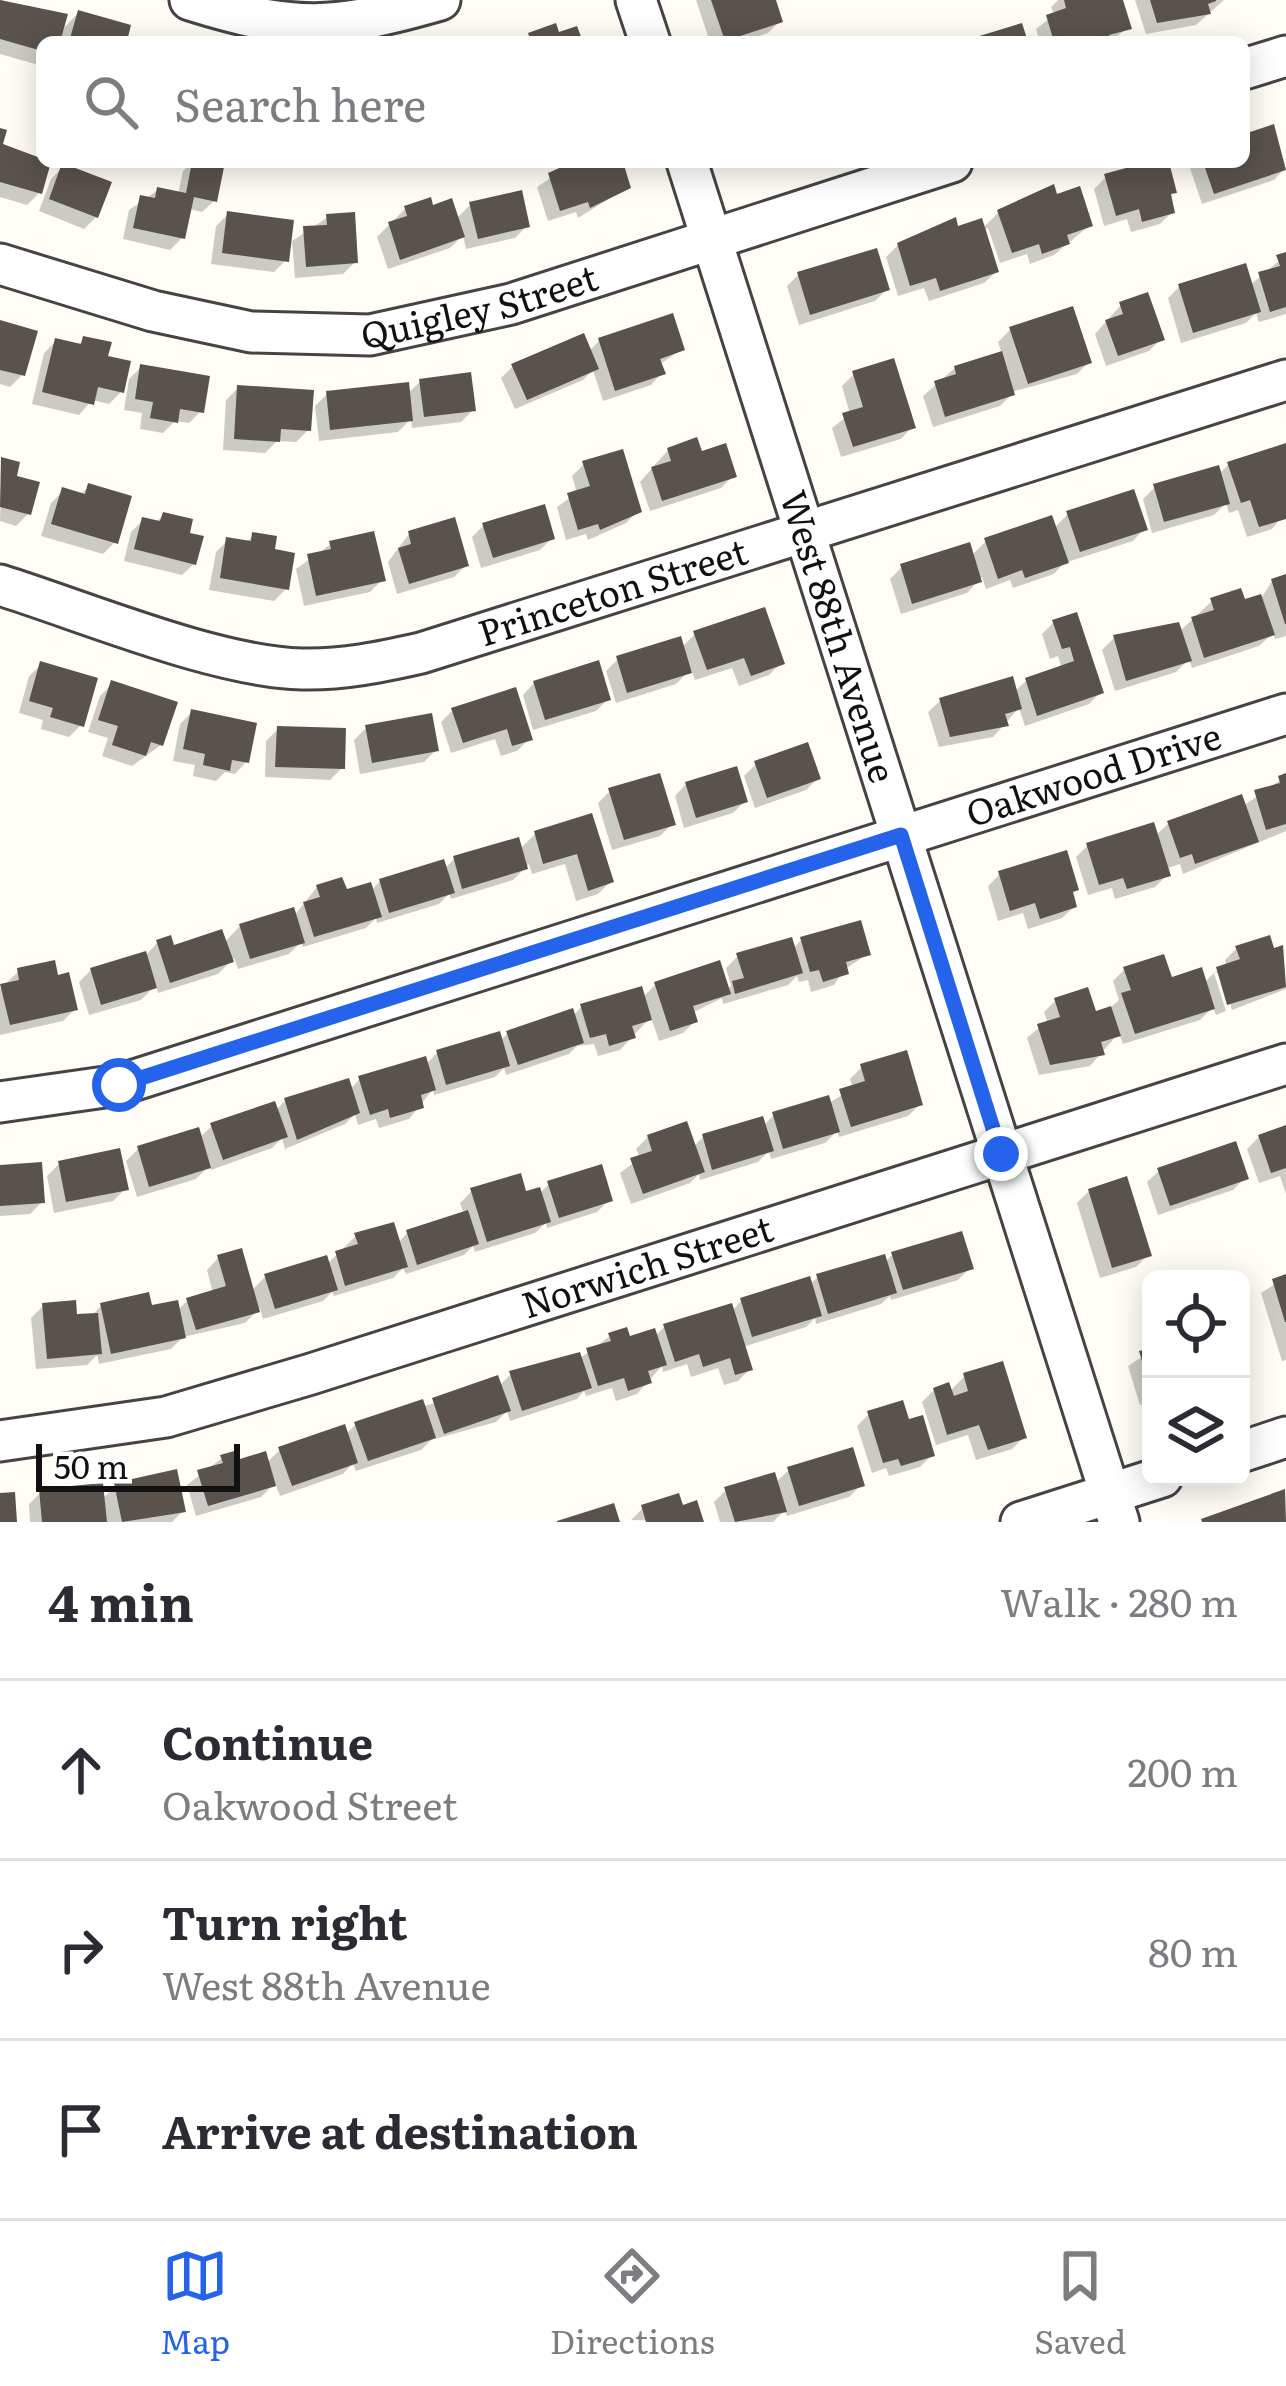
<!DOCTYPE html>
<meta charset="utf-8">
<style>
:root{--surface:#fff;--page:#f7f7f7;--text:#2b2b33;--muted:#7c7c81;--line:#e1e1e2;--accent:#2563eb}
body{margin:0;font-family:Literata,serif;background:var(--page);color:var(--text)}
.controls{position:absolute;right:36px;bottom:36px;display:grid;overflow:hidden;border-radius:18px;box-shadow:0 6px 30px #0003}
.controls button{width:108px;height:108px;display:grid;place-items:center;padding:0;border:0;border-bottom:3px solid var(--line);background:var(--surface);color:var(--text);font:60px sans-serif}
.scale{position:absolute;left:36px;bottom:30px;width:204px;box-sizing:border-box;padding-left:12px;border:6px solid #111;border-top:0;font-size:33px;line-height:42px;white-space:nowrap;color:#111;-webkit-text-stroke:9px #fff;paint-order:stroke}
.stop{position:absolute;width:36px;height:36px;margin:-27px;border:9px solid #2563eb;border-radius:50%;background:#fff}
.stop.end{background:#2563eb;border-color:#fff;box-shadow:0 3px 12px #0008}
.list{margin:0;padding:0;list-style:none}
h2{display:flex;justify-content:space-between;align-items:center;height:156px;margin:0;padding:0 48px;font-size:51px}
h2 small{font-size:39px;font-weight:400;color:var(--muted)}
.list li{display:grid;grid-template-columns:78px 1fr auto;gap:36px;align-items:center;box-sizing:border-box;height:180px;padding:0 48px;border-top:3px solid var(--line)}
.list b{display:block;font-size:45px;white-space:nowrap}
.list p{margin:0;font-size:39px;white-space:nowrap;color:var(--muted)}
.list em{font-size:39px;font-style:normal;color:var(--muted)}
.icon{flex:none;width:66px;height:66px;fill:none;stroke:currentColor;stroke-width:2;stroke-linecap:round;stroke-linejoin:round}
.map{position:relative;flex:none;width:1286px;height:1522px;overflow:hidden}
.search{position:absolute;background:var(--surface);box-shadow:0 6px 30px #0003;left:36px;right:36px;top:36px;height:132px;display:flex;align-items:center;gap:30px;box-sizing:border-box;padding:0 42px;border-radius:18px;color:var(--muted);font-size:45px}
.sheet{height:696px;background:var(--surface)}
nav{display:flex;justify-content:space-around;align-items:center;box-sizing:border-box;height:168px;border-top:3px solid var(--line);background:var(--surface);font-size:33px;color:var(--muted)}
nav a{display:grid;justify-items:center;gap:6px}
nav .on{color:var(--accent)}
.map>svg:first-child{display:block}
.shadow{fill:#0003}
.building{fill:#5a524d}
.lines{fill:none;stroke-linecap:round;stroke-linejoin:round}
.minor-casing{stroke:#444;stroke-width:45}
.minor{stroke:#fff;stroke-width:39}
.route{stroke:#2563eb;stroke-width:15}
.labels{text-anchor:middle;stroke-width:12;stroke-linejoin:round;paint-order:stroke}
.street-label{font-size:36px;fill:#111;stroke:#fff}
</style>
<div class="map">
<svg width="1286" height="1522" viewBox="0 0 1286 1522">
<rect width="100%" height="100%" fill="#fffdf5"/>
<!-- shadow -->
<path class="shadow" d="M0,0L64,16L60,32L78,13L136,42H42V66L0,54Z
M696,0H773L780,21L768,33L741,42H710Z
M1058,0H1120L1128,28L1109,42H1040L1036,29L1054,15L1051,7Z
M1135,0H1224L1196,25L1146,34Z
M1272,128L1285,168L1274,180L1202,204L1188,162H1244V135Z
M0,146L42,158L39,193L27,205L0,197Z
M192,162H209L214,201L202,212L189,209L182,238L170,250L123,239L129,210L158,190L178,194L183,171Z
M558,162H619L628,187L578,218L576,212L548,221L537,187L561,171Z
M1166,162L1174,192L1168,198L1172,212L1160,224L1131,232L1127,219L1104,226L1094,189L1106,177Z
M63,167L96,217L84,229L39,211L51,179Z
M1056,198L1090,225L1054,255L1030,264L1027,254L1000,263L988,228L983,230L996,272L984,283L929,301L924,288L898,296L886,257L898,245L957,229H982L999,212Z
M470,205L527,226L515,238L466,249L463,235L450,248L388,269L377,237L406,208L431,209L456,219Z
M228,214L286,260L274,272L211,264L216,226Z
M328,217L355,262L343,274L295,278L292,241Z
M1286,255V314L1259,322L1256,313L1246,323L1181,343L1168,298L1180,286L1250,285Z
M799,274L887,289L875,301L799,325L787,286Z
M1121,305L1161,339L1149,351L1106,366L1095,334Z
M0,324L22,375L10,387L0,384Z
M1010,330L1089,362L1077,374L1015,391L1000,406L933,427L923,396L955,368L1002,354L998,342Z
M84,339L105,358L121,392L109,404L92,400L79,415L32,404L44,353L56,341L77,346Z
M599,341L682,349L659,365L662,373L651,385L603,401L593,370L583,380L515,409L501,378L513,366L588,352Z
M141,367L201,411L189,423L175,421L163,433L140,429L142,413L124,410L129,379Z
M854,374L912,427L901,439L841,457L832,428L850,414L842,386Z
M420,382L473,410L461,422L412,428L411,419L398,432L319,441L315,406L327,394H407Z
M238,388L308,430L296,442L277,441L265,453L223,450L226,400Z
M1286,446V512L1272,529L1247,537L1238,510L1229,513L1226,503L1214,515L1152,533L1143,499L1155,487L1218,475L1229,464Z
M668,450L700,454L733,476L721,488L650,511L640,482Z
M2,460L28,514L16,526L0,521Z
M584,464L638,511L626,523L588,540L586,534L566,540L557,507L577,493L572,476Z
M89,486L115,542L103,554L41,536L51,503L63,491L79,496Z
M1068,514L1144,529L1133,541L1064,563L1054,574L1013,588L1010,580L986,589L982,577L967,593L901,614L890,579L902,567L971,556L986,541L1054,528Z
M164,515L186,535L194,564L182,575L124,561L131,532L143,520L155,523Z
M484,525L552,538L540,550L481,568L472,537Z
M409,534L466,565L454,577L397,594L388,562Z
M253,535L286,589L274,601L209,590L216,552L228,540L246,543Z
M331,544L382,580L370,592L304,606L296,569Z
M1286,577V636L1275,639L1273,633L1259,646L1192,668L1189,659L1176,672L1115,691L1102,650L1114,638L1144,629L1146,635L1179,632L1212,601L1243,603L1262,597L1272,581Z
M1054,622L1101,692L1089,704L1025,726L1019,708L993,737L939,747L928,712L940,701L1014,692L1026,681L1062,669L1058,656L1050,659L1042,634Z
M695,634L781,663L769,675L739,686L732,668L695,680L691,669L676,684L616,703L606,671L618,659L681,648Z
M41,665L81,725L69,737L41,729L43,720L19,713L29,676Z
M534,683L608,699L596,711L533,730L523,695Z
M112,684L161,745L132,766L102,756L108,738L88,732L100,696Z
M514,691L529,739L517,751L501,756L495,739L451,753L441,722L453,710Z
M192,712L246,762L235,774L225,772L216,781L193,776L195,765L173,761L180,724Z
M366,728L436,750L424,762L360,774L354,740Z
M278,729L342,768L330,780L265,777L266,741Z
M756,764L818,778L806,790L755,808L744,776Z
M1286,776V831L1183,874L1180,864L1165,869L1167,875L1155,887L1115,899L1112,888L1088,895L1076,857L1088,845L1155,836L1169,823L1243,806Z
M686,784L745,801L733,813L684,828L675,796Z
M610,791L672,824L660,836L612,850L598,803Z
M590,817L610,882L598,894L576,901L565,864L532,874L529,864L513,880L451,899L449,894L439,904L377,923L376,918L366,928L303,947L301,942L289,954L238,969L234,958L218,974L158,993L156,985L141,1000L89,1015L79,982L91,970L147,954L157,943L172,949L224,943L240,926L294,916L317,887L371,891L380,881L444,869L454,859L520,849L535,834Z
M1000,874L1070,894L1074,907L1062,918L1028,929L1023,913L998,921L988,886Z
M802,939L868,954L845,969L834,985L811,992L808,980L799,982L797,976L788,985L723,1004L722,998L692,1013L695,1021L683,1033L659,1041L651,1017L620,1050L598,1056L594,1044L577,1046L569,1054L506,1075L504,1068L495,1077L434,1095L433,1089L409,1119L379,1128L376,1119L358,1125L355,1114L345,1124L285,1149L282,1138L272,1148L211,1170L209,1166L196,1179L137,1197L126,1161L138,1149L199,1138L212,1126L275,1111L286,1100L350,1089L360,1079L425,1065L437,1053L500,1041L508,1033L573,1016L581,1007L642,998L656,984L726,991L731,986L726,968L738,956L793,949Z
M1237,948L1281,949L1286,989L1232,1010L1220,973H1214L1227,967L1225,960Z
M1125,969L1204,983L1214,973L1226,1011L1216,1015L1213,1007L1200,1020L1123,1044L1119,1033L1090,1066L1039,1075L1027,1038L1047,1021L1044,1012L1056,1000L1094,1015L1111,1007L1119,1000L1113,981Z
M19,971L56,978L75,1009L63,1021L0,1035V989Z
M862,1067L920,1104L908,1116L839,1137L837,1131L825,1143L771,1159L769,1151L758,1162L700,1180L699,1174L690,1183L631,1204L620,1173L640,1158L636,1149L648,1137L693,1147L703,1137L763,1126L774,1115L829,1103L853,1088L850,1079Z
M1286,1128V1194L1280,1176L1259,1183L1247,1149L1259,1137Z
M59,1164L125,1189L113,1201L54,1213L47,1176Z
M0,1168L42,1202L30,1214L0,1216Z
M1159,1171L1245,1178L1233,1190L1158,1215L1147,1182Z
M549,1184L609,1200L597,1212L547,1228L546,1223L535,1233L475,1252L473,1246L464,1255L406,1274L403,1268L393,1278L334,1296L332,1292L323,1301L263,1319L260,1308L245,1323L183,1337L171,1349L99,1364L97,1355L87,1365L36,1369L31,1318L43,1306L75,1318L91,1316L102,1305L177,1311L188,1300L213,1293L207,1270L218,1258L251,1291L266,1276L327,1264L356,1236L398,1243L408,1232L464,1214L460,1203L472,1191L539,1194Z
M1089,1191L1148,1255L1136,1267L1100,1278L1077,1203Z
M892,1255L970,1268L958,1280L891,1300L890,1296L881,1304L816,1324L815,1318L806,1327L743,1347L750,1369L738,1381L724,1385L718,1368L691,1377L687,1364L663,1372L662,1366L637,1394L616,1401L612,1388L586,1396L584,1391L577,1399L510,1421L507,1411L496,1422L431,1440L421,1450L356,1471L353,1463L343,1474L280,1496L275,1483L261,1497L196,1516L187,1485L222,1458L266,1463L280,1450L345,1435L356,1424L499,1386L511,1374L579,1359L610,1336L628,1340L655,1336L665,1326L732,1311L741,1301L809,1285L818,1277L884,1263Z
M1286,1277V1360L1282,1361L1261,1293Z
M1151,1351V1401L1140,1405L1128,1366Z
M965,1376L1024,1437L1012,1449L976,1460L968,1435L936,1445L922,1402L934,1390L949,1392Z
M869,1414L932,1455L920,1467L889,1476L886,1468L872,1473L857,1426Z
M789,1470L861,1485L849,1497L787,1516L785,1510L773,1522H720L714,1502L726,1490L775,1483Z
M116,1486L183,1511L172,1522H30L29,1504L41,1492L102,1499Z
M695,1504L701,1522L631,1520L643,1508Z"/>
<!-- building -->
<path class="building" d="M0,0L68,14L60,42H42V51L0,39Z
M711,0H776L783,22L725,41Z
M1064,0H1123L1132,29L1109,35L1111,42H1054L1046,15L1066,8Z
M1150,0H1216V1L1208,4L1211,14L1157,23Z
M78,10L131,25L128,37L142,42H69Z
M556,23L559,32L577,26L583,42H531L528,33Z
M1022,23L1028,42H963V41Z
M1274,124L1286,170L1214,194L1203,162H1244V134Z
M0,128L7,130L3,144L51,162L42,194L0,182Z
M192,162H225L217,202L194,197L185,239L133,228L140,195L155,198L157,187L186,193Z
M573,162H623L631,188L590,208L588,202L560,211L548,173Z
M1148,162H1169L1177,193L1171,194L1175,213L1142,222L1139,209L1116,216L1104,174Z
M62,163L112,182L98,218L49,199Z
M1054,184L1057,194L1080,186L1093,226L1067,235L1070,244L1042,254L1039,244L1012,253L997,210Z
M522,190L530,227L478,239L469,202Z
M431,197L433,205L452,198L465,237L400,260L388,222L407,216L404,206Z
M227,211L294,220L289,262L222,253Z
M355,212L358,263L306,267L303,226L327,225L326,214Z
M956,217L958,226L982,218L999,272L940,291L936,278L910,286L897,243Z
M877,248L890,290L810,315L797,272Z
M1286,252V307L1270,312L1258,272L1280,266L1276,255Z
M1246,263L1261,312L1193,333L1178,284Z
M1148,292L1165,340L1118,356L1105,320L1123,314L1119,302Z
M1073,306L1092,363L1028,384L1009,327Z
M673,313L685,350L660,359L666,374L615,391L598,338Z
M0,320L38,331L25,376L0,370Z
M584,333L599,369L527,400L511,364Z
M83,336L112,342L108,356L131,361L124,393L98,387L94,405L42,392L55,338L81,344Z
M1002,351L1015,395L945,417L934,381L956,374L954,366Z
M894,358L916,428L853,447L842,413L863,407L852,371Z
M140,364L210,376L204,413L180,409L178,423L150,418L153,402L135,399Z
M471,372L476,411L424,417L419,379Z
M409,382L413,421L330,430L326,391Z
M237,385L314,390L311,431L281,429L280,442L234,439Z
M697,437L702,451L726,443L737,477L662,501L651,467L671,461L667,448Z
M1286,443V519L1259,527L1250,500L1241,503L1227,462Z
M623,449L642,512L600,530L598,524L578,530L567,493L590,486L582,461Z
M1,457L20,462L17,476L40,482L31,515L0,507Z
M1219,465L1230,504L1164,522L1153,484Z
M88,483L132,496L118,544L51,524L62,487L85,494Z
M1134,489L1148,530L1080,552L1066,511Z
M545,504L555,539L493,558L482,523Z
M163,512L193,519L190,533L204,536L196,565L134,549L142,517L160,521Z
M1052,515L1069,563L1025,578L1022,570L998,579L984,538Z
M455,517L469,566L409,584L398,548L411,544L408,531Z
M374,531L386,581L316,596L307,554L331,549L329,541Z
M252,532L277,536L275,549L295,553L289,590L220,578L226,537L251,541Z
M970,542L982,582L912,604L900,564Z
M1286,574V624H1285L1271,579Z
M1241,588L1245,599L1261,594L1275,635L1204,658L1191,617L1214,610L1210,598Z
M765,607L785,664L751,676L744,658L707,670L693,631Z
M1077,612L1104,693L1037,716L1025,678L1074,661L1070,647L1062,649L1052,620Z
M1179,622L1192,661L1126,681L1113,635Z
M681,636L692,673L627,693L616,656Z
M599,660L611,700L545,720L533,681Z
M40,661L98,678L84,727L50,717L53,708L29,701Z
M1013,676L1022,709L1005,714L1009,726L950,737L939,698Z
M111,680L178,702L163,746L151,742L146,756L112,745L118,726L98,720Z
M516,687L533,740L512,746L507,729L463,743L451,708Z
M191,709L257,723L249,763L232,760L230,771L203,765L205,754L183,749Z
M432,713L439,751L372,763L365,725Z
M277,726L346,728L345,769L275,767Z
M808,742L821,779L767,798L754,761Z
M737,766L748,802L696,818L685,782Z
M660,773L676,825L624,840L608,788Z
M1286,773V824L1266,830L1254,790L1280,783L1278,776Z
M1242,794L1259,842L1195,864L1192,854L1180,858L1167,821Z
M592,813L614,882L588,891L577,854L543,864L534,831Z
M1154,822L1171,876L1127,889L1123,878L1099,885L1086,843Z
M519,837L528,869L462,889L453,856Z
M1067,850L1079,890L1073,892L1077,907L1040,919L1035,903L1010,911L998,871Z
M444,859L455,893L389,913L379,879Z
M342,877L347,889L371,882L382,917L314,937L303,902L320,897L316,885Z
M294,907L305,943L250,959L239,924Z
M861,920L871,955L846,962L849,974L823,982L819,970L810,972L800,937Z
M222,929L234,962L170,983L156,940L171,935L174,945Z
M1270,935L1274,948L1283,945L1286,987L1227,1005L1216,967L1240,959L1235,946Z
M792,937L803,973L735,994L732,981L744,978L736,953Z
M146,951L157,988L101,1005L90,968Z
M1164,954L1172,977L1202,967L1215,1009L1135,1034L1121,993L1131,990L1123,967Z
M55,960L58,975L69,972L78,1010L10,1025L0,984L19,980L17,968Z
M720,960L731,994L693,1006L698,1022L670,1031L654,982Z
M642,986L652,1020L632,1026L636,1038L609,1046L606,1034L590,1038L580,1004Z
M1088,987L1096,1011L1111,1006L1121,1036L1101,1042L1105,1055L1050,1065L1037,1024L1060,1017L1054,998Z
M573,1008L584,1043L518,1065L506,1031Z
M500,1031L510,1066L446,1085L436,1050Z
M907,1050L923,1105L851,1127L839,1089L865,1081L860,1064Z
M426,1056L436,1090L421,1095L424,1108L390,1118L388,1109L370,1115L358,1076Z
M349,1078L360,1113L297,1140L284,1098Z
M829,1095L840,1132L783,1149L772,1112Z
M275,1101L288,1137L223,1160L210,1123Z
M763,1116L774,1151L712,1170L702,1134Z
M687,1121L705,1172L643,1194L630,1158L652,1151L647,1135Z
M1286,1125V1168L1271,1173L1258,1135Z
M199,1127L211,1168L149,1187L137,1146Z
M1236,1141L1249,1179L1170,1206L1157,1168Z
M120,1148L129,1190L66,1202L58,1161Z
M42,1162L45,1203L0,1206V1165Z
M602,1164L613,1201L559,1218L547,1181Z
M521,1173L526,1191L540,1187L551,1222L487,1242L470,1188Z
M1127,1176L1152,1256L1112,1268L1088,1189Z
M468,1210L479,1244L417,1265L406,1230Z
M394,1222L408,1267L345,1286L335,1251L358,1244L354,1233Z
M962,1231L974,1269L903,1290L891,1252Z
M242,1248L260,1312L196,1330L186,1298L226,1286L217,1255Z
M885,1254L897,1293L828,1314L816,1274Z
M327,1255L338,1290L275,1309L264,1274Z
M1286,1274V1322H1285L1272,1279Z
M810,1276L822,1316L752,1337L740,1298Z
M149,1292L152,1305L178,1300L186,1338L111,1354L100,1303Z
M76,1300L77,1314L98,1313L102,1354L47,1359L42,1303Z
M732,1303L753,1370L735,1375L730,1358L703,1367L699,1354L675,1362L663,1324Z
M627,1327L630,1336L655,1328L667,1365L648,1371L652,1383L628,1391L624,1378L598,1386L586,1348L611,1341L608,1333Z
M1151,1348V1388H1150L1139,1351Z
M580,1352L592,1388L522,1411L509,1371Z
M1003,1361L1027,1438L988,1450L979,1425L947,1435L933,1388L949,1382L954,1396L968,1391L963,1373Z
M498,1375L511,1411L444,1434L432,1398Z
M423,1399L436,1438L368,1461L354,1422Z
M903,1400L909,1419L923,1415L935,1456L901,1466L898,1459L883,1463L867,1411Z
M345,1424L358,1463L292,1486L278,1447Z
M853,1447L865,1486L799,1506L787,1467Z
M238,1450L240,1459L266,1451L276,1486L208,1506L197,1470L223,1463L220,1455Z
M177,1469L186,1512L122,1522L114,1483Z
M775,1472L787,1512L735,1522L724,1487Z
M103,1483L107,1522H42L39,1489Z
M1285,1489L1286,1522H1202L1201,1519Z
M15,1492L17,1522H0V1493Z
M679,1493L683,1505L697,1500L704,1522H646L641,1505Z
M614,1503L620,1522H557V1521Z"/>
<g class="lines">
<!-- minor casing -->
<g class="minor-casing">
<g id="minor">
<path d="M190,0C295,33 335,30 440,0"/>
<path d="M636,0L650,42"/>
<path d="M1244,69L1286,56"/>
<path id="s1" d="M687,162L1119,1522"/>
<path id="s2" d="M0,264L153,311L251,332L370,335L511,304L952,162"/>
<path id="s3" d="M0,585C86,612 216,667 302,669C343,670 381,662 421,653L1286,380"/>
<path id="s4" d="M0,1102L119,1085L1286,714"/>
<path id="s5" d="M0,1441L166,1417L311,1374L1286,1064"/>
<path d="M1241,1452L1286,1437"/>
<path d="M1021,1522L1162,1477"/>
</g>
</g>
<!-- minor -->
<use href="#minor" class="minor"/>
</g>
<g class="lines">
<!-- route -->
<path class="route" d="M119,1085L901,835L1001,1154"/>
</g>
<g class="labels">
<!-- street labels -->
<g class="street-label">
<text dy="13" stroke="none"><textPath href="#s2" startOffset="492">Quigley Street</textPath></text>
<text dy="13" stroke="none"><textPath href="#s3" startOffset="636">Princeton Street</textPath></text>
<text dy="13" stroke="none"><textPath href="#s1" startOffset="498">West 88th Avenue</textPath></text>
<text dy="13" stroke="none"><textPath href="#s4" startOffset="1143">Oakwood Drive</textPath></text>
<text dy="13" stroke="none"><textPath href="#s5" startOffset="672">Norwich Street</textPath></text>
</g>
</g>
</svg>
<div class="controls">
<button><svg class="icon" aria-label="locate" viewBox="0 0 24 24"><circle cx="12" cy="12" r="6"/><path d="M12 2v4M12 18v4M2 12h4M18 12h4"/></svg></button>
<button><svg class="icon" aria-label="layers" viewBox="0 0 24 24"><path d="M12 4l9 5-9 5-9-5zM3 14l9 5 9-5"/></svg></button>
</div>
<div class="scale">50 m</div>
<div class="stop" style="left:119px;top:1085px"></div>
<div class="stop end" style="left:1001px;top:1154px"></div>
<div class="search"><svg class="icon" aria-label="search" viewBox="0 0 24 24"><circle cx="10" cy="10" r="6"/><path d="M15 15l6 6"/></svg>Search here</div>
</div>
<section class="sheet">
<h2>4 min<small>Walk · 280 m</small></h2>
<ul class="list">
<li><svg class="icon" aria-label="ahead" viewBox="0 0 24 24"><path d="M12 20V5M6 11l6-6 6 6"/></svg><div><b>Continue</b><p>Oakwood Street</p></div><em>200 m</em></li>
<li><svg class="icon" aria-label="right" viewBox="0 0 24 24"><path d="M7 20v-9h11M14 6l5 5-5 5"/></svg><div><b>Turn right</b><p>West 88th Avenue</p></div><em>80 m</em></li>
<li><svg class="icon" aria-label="arrive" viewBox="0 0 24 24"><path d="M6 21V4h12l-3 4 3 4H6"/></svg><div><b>Arrive at destination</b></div></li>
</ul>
</section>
<nav>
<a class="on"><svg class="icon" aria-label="map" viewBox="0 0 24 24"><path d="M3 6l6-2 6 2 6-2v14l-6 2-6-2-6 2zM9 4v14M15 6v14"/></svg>Map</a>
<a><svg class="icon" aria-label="directions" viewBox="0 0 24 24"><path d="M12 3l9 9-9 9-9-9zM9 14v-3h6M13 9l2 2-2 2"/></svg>Directions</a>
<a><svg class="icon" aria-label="saved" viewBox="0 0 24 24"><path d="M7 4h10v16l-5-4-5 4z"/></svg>Saved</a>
</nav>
